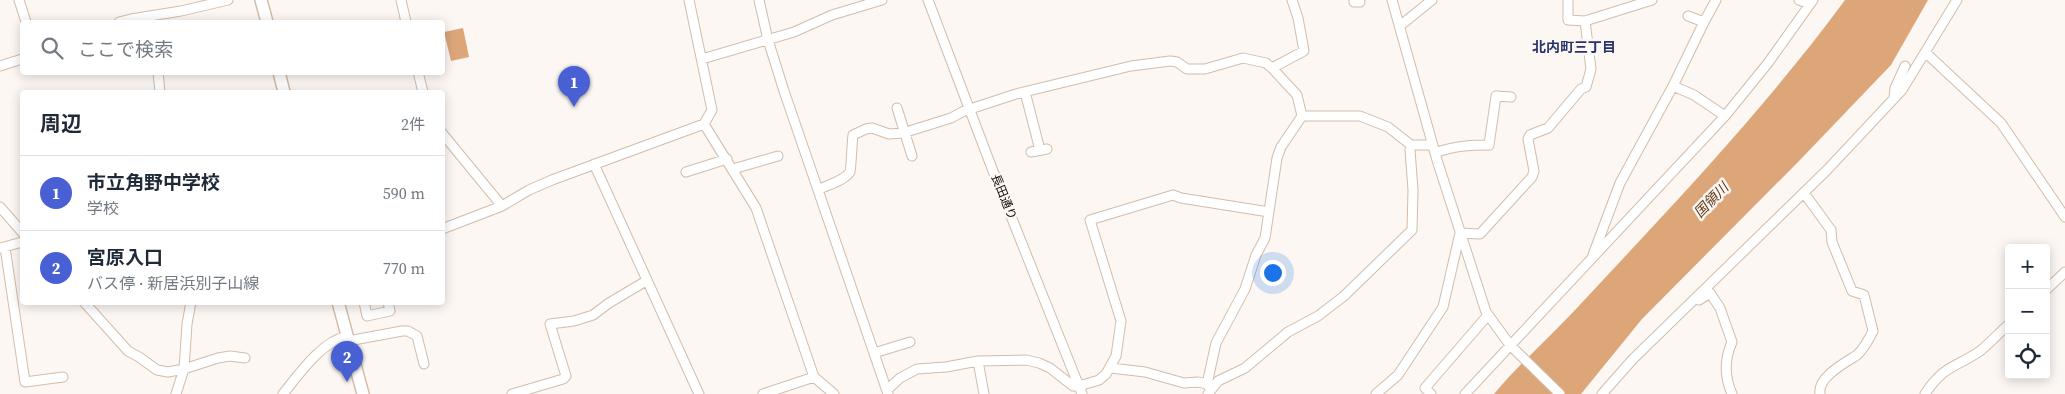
<!DOCTYPE html>
<html lang="ja">
<meta charset="utf-8">
<style>
:root{--surface:#fff;--page:#f6f6f7;--text:#1f2937;--muted:#747a83;--line:#e0e1e3;--accent:#495fd4}
body{margin:0;font-family:"Source Serif 4","Noto Sans JP",serif;background:var(--page);color:var(--text)}
.controls{position:absolute;right:15px;bottom:15px;display:grid;overflow:hidden;border-radius:5px;box-shadow:0 2px 12px #0003}
.controls button{width:45px;height:45px;display:grid;place-items:center;padding:0;border:0;border-bottom:1px solid var(--line);background:var(--surface);color:var(--text);font:25px sans-serif}
.you{position:absolute;left:1272px;top:272px;width:18px;height:18px;margin:-12px;border:4px solid #fff;border-radius:50%;background:#1a73e8;box-shadow:0 0 0 8px #1a73e833}
.badge{display:grid;place-items:center;width:32px;height:32px;border-radius:50%;background:var(--accent);color:#fff;font-size:16px;font-weight:700}
.pin{position:absolute;translate:-50% -41px;filter:drop-shadow(0 1px 2px #0008)}
.pin::after{content:'';position:absolute;top:26px;width:18px;height:15px;background:inherit;clip-path:polygon(0 0,100% 0,50% 100%)}
.list{margin:0;padding:0;list-style:none}
h2{display:flex;justify-content:space-between;align-items:center;height:65px;margin:0;padding:0 20px;font-size:21px}
h2 small{font-size:16px;font-weight:400;color:var(--muted)}
.list li{display:grid;grid-template-columns:32px 1fr auto;gap:15px;align-items:center;box-sizing:border-box;height:75px;padding:0 20px;border-top:1px solid var(--line)}
.list b{display:block;font-size:19px;white-space:nowrap}
.list p{margin:0;font-size:16px;white-space:nowrap;color:var(--muted)}
.list em{font-size:16px;font-style:normal;color:var(--muted)}
.icon{flex:none;width:28px;height:28px;fill:none;stroke:currentColor;stroke-width:2;stroke-linecap:round;stroke-linejoin:round}
.map{position:relative;flex:none;width:2065px;height:394px;overflow:hidden}
.search{position:absolute;background:var(--surface);box-shadow:0 2px 12px #0003;left:20px;top:20px;width:425px;height:55px;display:flex;align-items:center;gap:12px;box-sizing:border-box;padding:0 18px;border-radius:5px;color:var(--muted);font-size:19px}
.panel{position:absolute;background:var(--surface);box-shadow:0 2px 12px #0003;left:20px;top:90px;width:425px;height:215px;border-radius:5px}
.map>svg:first-child{display:block}
.water{fill:#dca679}
.lines{fill:none;stroke-linecap:round;stroke-linejoin:round}
.minor-casing{stroke:#d3bca9;stroke-width:11}
.major-casing{stroke:#d3bca9;stroke-width:14}
.minor{stroke:#fff;stroke-width:9}
.major{stroke:#fff;stroke-width:11}
.labels{text-anchor:middle;stroke-width:5;stroke-linejoin:round;paint-order:stroke}
.street-label{font-size:12px;fill:#110904;stroke:#fcf7f3}
.neighbourhood-label{font-size:14px;font-weight:bold;fill:#26336c;stroke:#fcf7f3}
.water-label{font-size:14px;font-style:italic;fill:#5b3715;stroke:#fcf7f3}
</style>
<div class="map">
<svg width="2065" height="394" viewBox="0 0 2065 394">
<rect width="100%" height="100%" fill="#fcf7f3"/>
<!-- water -->
<path class="water" d="M1845,0H1928L1891,65L1799,161L1642,319L1581,394H1494C1519,364 1549,338 1576,309C1669,209 1764,110 1845,0Z
M463,28L469,57L451,61L444,32Z"/>
<g class="lines">
<!-- minor casing -->
<g class="minor-casing">
<path id="minor" d="M19,0L26,22
M401,0L406,22
M689,0L712,110L704,124L756,208L814,377L834,394
M759,0L768,40L784,91L888,394
M928,0L993,171L1082,394
M1354,0V2H1360
M1392,0L1437,160L1486,312L1510,345L1560,394
M1568,0V20L1585,21L1652,0
M1799,0L1810,4
M1688,16L1704,22L1716,0
M119,22L131,19L181,11L228,0
M1704,22L1673,86L1694,95L1725,116
M1401,25L1432,0
M1926,53L2001,123L2065,217
M702,59L794,32L832,15L882,0
M0,66L22,59
M1272,68L1304,51L1298,18L1292,0
M158,72L160,92
M418,72L423,92
M1025,92L1040,150
M1894,98L1895,88L1905,66
M897,108L912,156
M442,133L502,206
M1031,152L1047,149
M1435,153C1453,146 1470,145 1489,145L1496,96L1511,97
M594,164L699,394
M733,169L778,156
M686,172L727,159
M818,190C827,185 844,181 850,172C851,170 852,141 853,135L866,129L872,128L889,134L903,133L951,118L964,111L1016,94L1131,66L1170,61L1177,62L1187,69H1205L1243,58L1266,63L1272,68L1297,95L1302,116H1360L1388,127L1411,145H1433
M1804,193L1831,230L1832,242L1852,291L1864,295L1873,331C1869,339 1864,349 1857,355C1845,363 1817,377 1820,394
M0,207L22,232
M442,229L502,206L529,190L552,180L704,124
M5,247L25,382L63,377
M1,248L22,242
M1593,255L1620,183L1673,86
M2046,290L2065,272
M1699,300L1710,293L1720,308L1732,342C1724,360 1724,376 1732,394
M84,302L128,351L139,357L157,370L168,372L184,369L218,358L230,356L245,358
M364,302L367,316L390,311L388,302
M348,341L402,331H408L417,336L424,364
M874,353L910,342
M978,361L984,394
M1111,368L1145,372L1184,383L1198,382L1207,384L1209,387
M1207,384L1216,343L1245,289L1256,255L1265,238L1277,158L1281,147L1302,116
M887,390L900,378L917,369L946,367L978,361L1026,360L1039,363L1050,368L1073,386H1079L1099,380L1106,374L1116,356L1121,321L1090,220L1173,195L1181,198L1269,212
M176,394L184,369L187,324L191,302
M283,394C299,374 321,342 347,336
M512,394L563,379L566,376L550,324L574,321L593,315L609,303L646,281
M763,394L814,377
M1208,394L1218,381L1245,368L1288,332L1318,316L1344,296L1412,230L1413,190L1410,150L1411,145
M1376,394L1398,375L1443,307L1460,233L1480,234L1532,177L1534,171L1528,139L1530,135L1548,128L1581,89L1586,87L1591,69L1585,21
M1431,394L1425,388L1488,315
M1465,394L1725,116L1768,63L1813,0
M1602,394L1633,359L1827,170L1902,90L1957,0
M1925,394C1944,365 1955,368 1980,351C1990,343 1999,333 2009,324"/>
</g>
<!-- major casing -->
<g class="major-casing">
<path id="major" d="M261,0L267,22
M279,72L284,92
M338,302L363,394"/>
</g>
<!-- minor -->
<use href="#minor" class="minor"/>
<!-- major -->
<use href="#major" class="major"/>
</g>
<g class="labels">
<!-- street labels -->
<g class="street-label">
<text transform="translate(1004 197) rotate(68)" y="4">長田通り</text>
</g>
<!-- neighbourhood labels -->
<g class="neighbourhood-label">
<text x="1574" y="52">北内町三丁目</text>
</g>
<!-- water labels -->
<g class="water-label">
<text transform="translate(1711 200) rotate(-46)" y="5">国領川</text>
</g>
</g>
</svg>
<div class="controls">
<button>+</button>
<button>−</button>
<button><svg class="icon" aria-label="locate" viewBox="0 0 24 24"><circle cx="12" cy="12" r="6"/><path d="M12 2v4M12 18v4M2 12h4M18 12h4"/></svg></button>
</div>
<div class="you"></div>
<div class="pin badge" style="left:574px;top:107px">1</div>
<div class="pin badge" style="left:347px;top:382px">2</div>
<div class="search"><svg class="icon" aria-label="search" viewBox="0 0 24 24"><circle cx="10" cy="10" r="6"/><path d="M15 15l6 6"/></svg>ここで検索</div>
<section class="panel">
<h2>周辺<small>2件</small></h2>
<ul class="list">
<li><span class="badge">1</span><div><b>市立角野中学校</b><p>学校</p></div><em>590 m</em></li>
<li><span class="badge">2</span><div><b>宮原入口</b><p>バス停 · 新居浜別子山線</p></div><em>770 m</em></li>
</ul>
</section>
</div>
